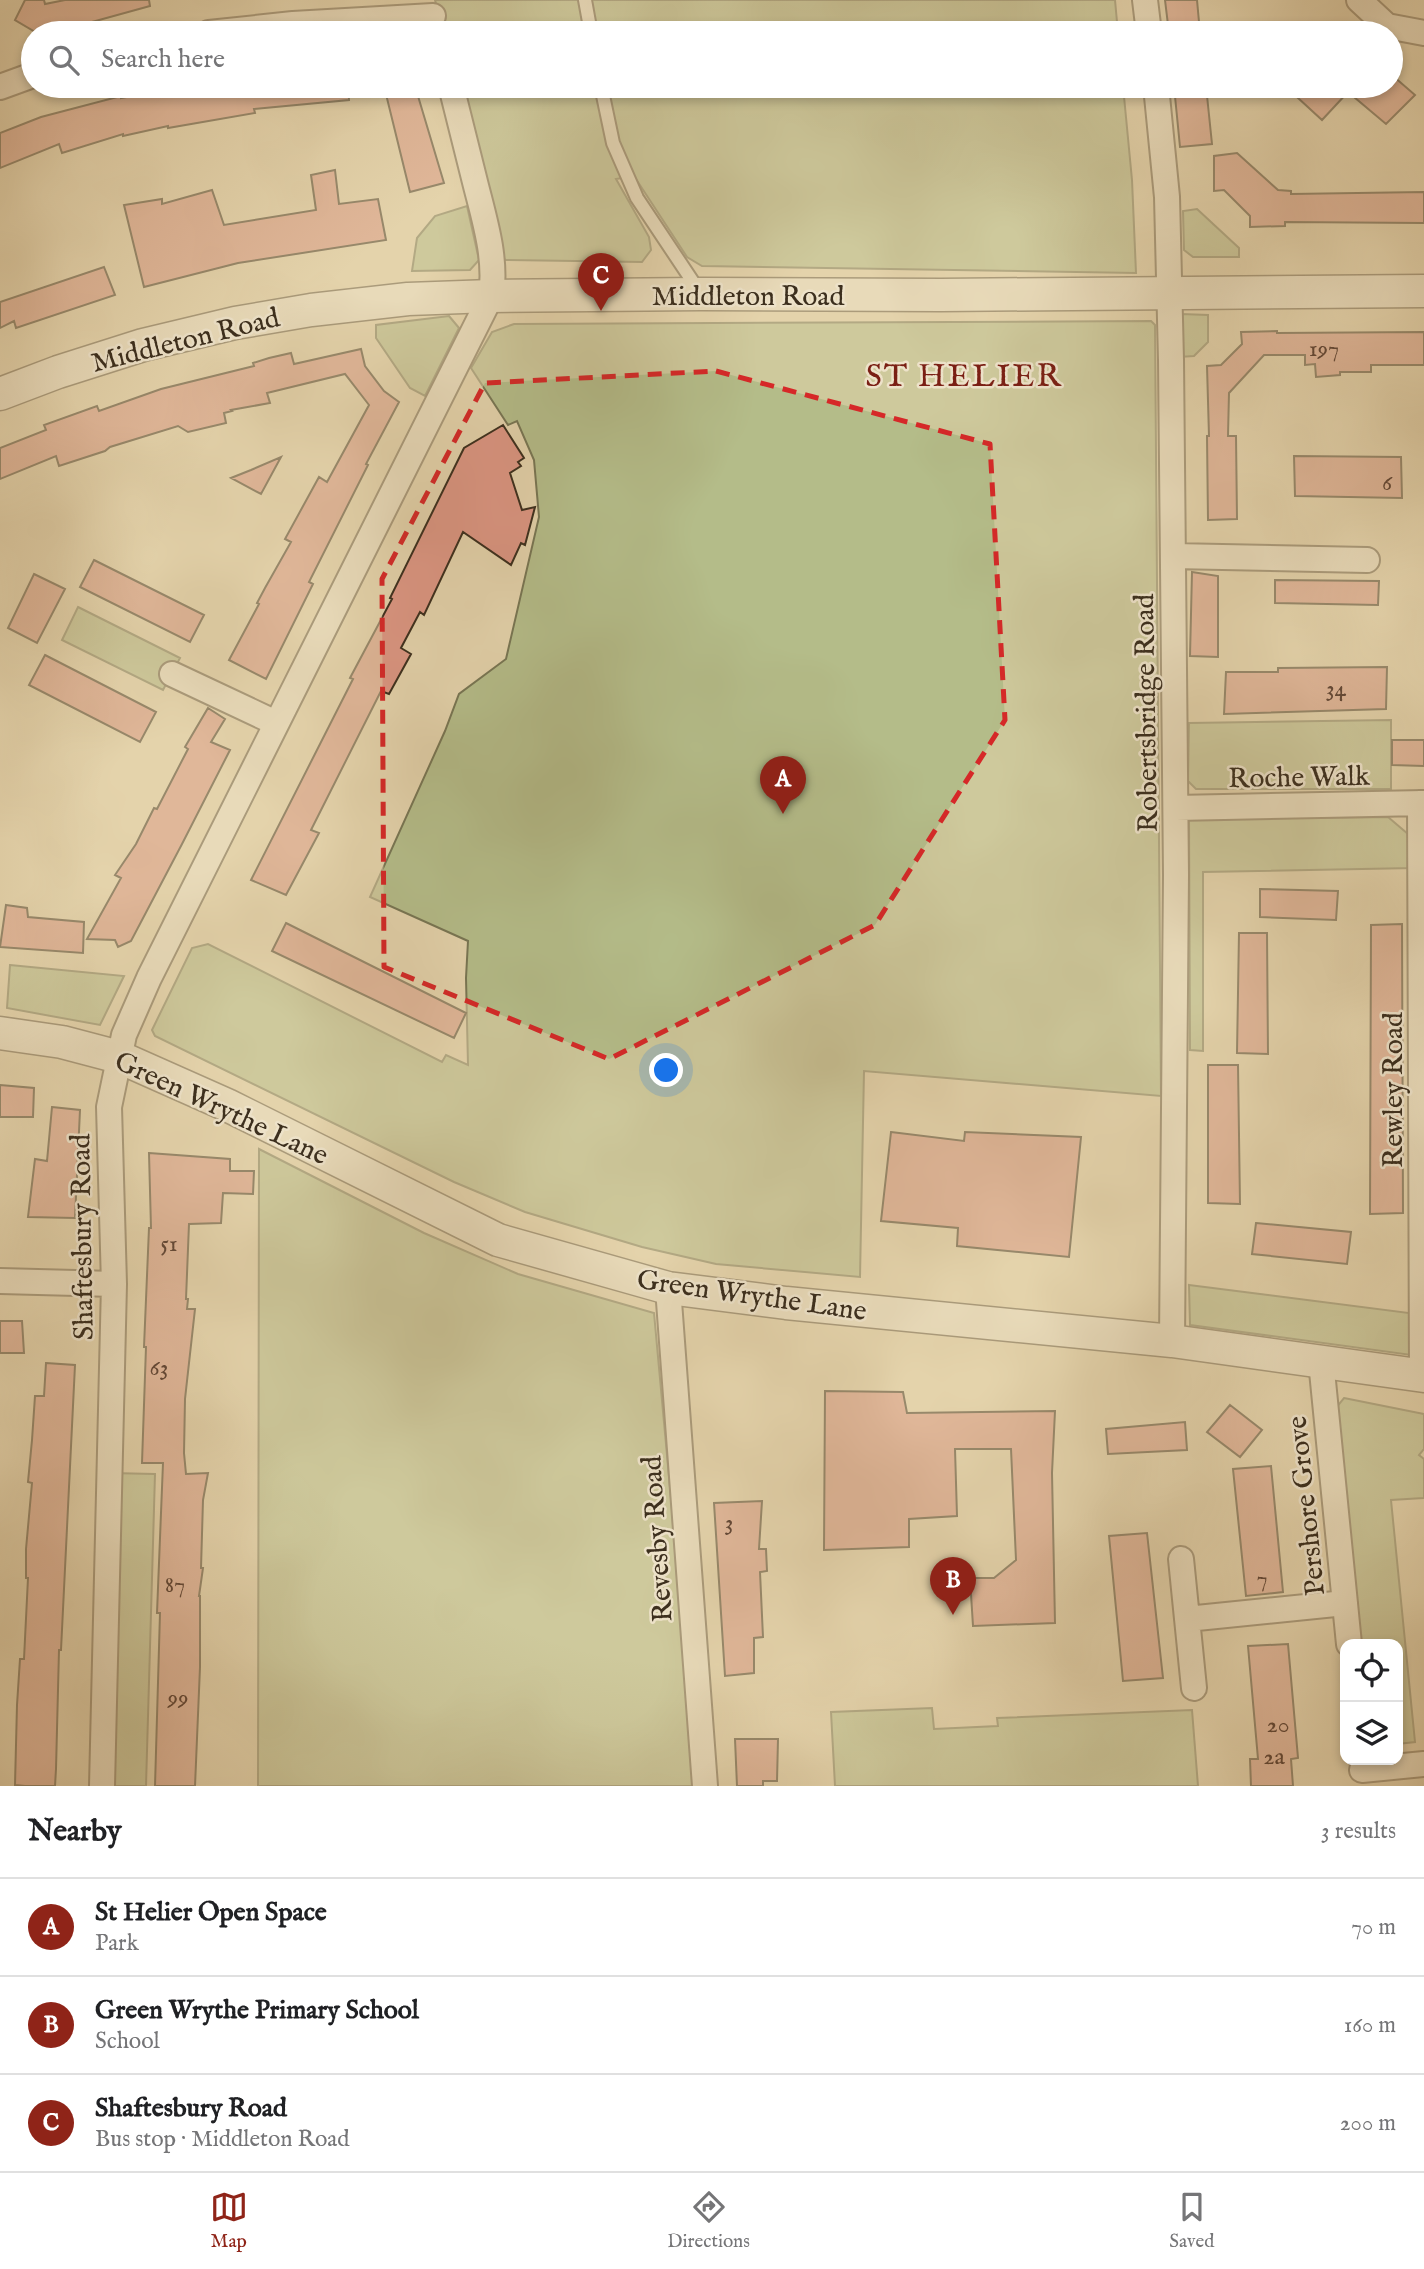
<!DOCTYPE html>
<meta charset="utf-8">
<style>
:root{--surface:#fff;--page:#f6f6f6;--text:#202124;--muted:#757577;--line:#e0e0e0;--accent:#8f2418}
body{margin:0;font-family:"IM FELL English",serif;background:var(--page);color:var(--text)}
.controls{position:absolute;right:21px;bottom:21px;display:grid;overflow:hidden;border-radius:14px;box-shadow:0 4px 10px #0003}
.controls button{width:63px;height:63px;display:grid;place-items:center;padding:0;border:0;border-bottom:2px solid var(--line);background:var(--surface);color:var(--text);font:35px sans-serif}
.you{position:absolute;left:667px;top:1071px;width:24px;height:24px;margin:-18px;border:5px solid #fff;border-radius:50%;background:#1a73e8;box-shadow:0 0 0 10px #1a73e833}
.badge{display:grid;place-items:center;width:46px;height:46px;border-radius:50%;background:var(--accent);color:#fff;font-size:23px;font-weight:700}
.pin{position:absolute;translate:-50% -58px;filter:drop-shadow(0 2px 4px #0008)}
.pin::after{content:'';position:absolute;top:37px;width:24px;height:21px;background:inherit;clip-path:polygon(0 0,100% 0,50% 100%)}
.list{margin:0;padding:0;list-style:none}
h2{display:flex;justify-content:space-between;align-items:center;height:91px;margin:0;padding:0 28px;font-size:30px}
h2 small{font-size:23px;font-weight:400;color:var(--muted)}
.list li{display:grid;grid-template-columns:46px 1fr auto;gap:21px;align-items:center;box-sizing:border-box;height:98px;padding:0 28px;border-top:2px solid var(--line)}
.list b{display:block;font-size:26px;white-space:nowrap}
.list p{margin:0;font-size:23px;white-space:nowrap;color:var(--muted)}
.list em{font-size:23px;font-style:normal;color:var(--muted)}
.icon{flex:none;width:38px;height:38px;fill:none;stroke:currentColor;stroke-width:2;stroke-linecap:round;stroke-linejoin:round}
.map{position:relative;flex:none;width:1424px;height:1786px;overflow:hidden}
.search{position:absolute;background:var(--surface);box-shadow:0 4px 10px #0003;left:21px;right:21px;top:21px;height:77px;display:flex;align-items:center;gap:18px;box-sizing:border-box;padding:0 24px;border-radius:38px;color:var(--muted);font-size:26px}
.sheet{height:385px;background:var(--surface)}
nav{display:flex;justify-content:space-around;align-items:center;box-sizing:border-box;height:98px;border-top:2px solid var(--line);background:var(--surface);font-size:19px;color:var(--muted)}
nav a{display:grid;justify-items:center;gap:4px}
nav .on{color:var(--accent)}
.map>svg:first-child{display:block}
.green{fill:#b4bc89;stroke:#787654;stroke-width:2}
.building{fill:#dc9683;stroke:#3c2f1e;stroke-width:2}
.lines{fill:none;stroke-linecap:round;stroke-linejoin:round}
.service-casing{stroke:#665842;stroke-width:16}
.minor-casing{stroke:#665842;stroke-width:28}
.tertiary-casing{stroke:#665842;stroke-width:35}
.service{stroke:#ede2c9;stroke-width:12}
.minor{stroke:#ede2c9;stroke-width:24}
.tertiary{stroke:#ede2c9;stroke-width:32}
.marked{fill:none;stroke:#d62828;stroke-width:5;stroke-dasharray:14 9;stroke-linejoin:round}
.labels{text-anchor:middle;stroke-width:5;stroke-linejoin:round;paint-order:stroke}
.number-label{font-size:24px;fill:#644937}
.street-label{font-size:28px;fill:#3c2f1e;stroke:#ede2c9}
.quarter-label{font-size:32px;letter-spacing:2px;fill:#7a1f14;stroke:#ede2c9}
</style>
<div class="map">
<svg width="1424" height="1786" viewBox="0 0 1424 1786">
<rect width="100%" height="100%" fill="#e4d3ac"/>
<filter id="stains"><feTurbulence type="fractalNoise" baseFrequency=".00286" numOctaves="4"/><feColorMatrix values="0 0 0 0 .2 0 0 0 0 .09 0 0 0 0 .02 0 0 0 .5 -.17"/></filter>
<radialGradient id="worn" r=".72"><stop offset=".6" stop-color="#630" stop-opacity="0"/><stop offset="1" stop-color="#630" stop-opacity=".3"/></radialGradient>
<!-- green -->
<path class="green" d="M435,0H1115L1118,33H444Z
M457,86H1123L1132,180L1136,273L702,266L687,257L634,176L616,179L649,237L651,250L642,262L505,260L497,243Z
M467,206L479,260L470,270L412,271L417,238L435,216Z
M1197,209L1239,248V257H1193L1184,250L1183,211Z
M1181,314L1208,315V342L1194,356L1179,357Z
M449,316L459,328L425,396L410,388L376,338V325Z
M1151,321L1155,325L1161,1096L864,1071L860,1277L716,1264L642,1247L525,1212L454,1182L155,1036L152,1030L192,948L208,944L442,1062L446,1055L468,1065L466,978L468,941L370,897L445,731L459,694L506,659L539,517L534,460L517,421L508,425L471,368L492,332L514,324Z
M78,607L180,658L163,690L62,640Z
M1391,720V789H1196L1188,781L1189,723Z
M1388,817L1415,840L1414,868L1203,872V1051L1190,1050L1189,819Z
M10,965L124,976L100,1025L7,1008Z
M259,1149L424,1233L518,1274L654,1313L672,1510L693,1786H258Z
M1189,1285L1417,1314L1411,1355L1190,1325Z
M1344,1398L1424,1414V1449L1419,1455L1424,1459V1498L1391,1500L1415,1742L1398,1744V1644H1358L1335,1409Z
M110,1473L155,1474L146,1786H102Z
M932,1708L934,1729L998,1726L997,1718L1192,1710L1198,1786H835L831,1712Z"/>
<!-- building -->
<path class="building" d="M25,0H44L45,4L65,0H149L150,6L52,33H37L15,20Z
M1165,0H1197L1200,33H1169Z
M1393,76L1415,95L1386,124L1348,92L1322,120L1285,86H1391Z
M188,86H348L349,100L254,109L255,113L168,128V126L123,136V134L62,153L59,144L0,168V133L41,117L121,96V98Z
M384,86H415L444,183L410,192Z
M1174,86H1206L1212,144L1180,147Z
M1237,153L1278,190L1291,191V194L1424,192V223L1285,222V226L1250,227V216L1224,190L1214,191V156Z
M335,170L339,204L378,199L386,240L238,263L144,287L124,205L162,199V204L212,190L224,225L316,210L311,175Z
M104,267L115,295L16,328L14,321L0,328V302Z
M1277,331V333L1424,332V365H1371V372H1340V375L1316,377L1315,364L1305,365V355H1264L1229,393L1228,436H1236L1237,519L1208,520L1207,436H1209L1207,366L1221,365L1242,344L1241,332Z
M361,349L365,366L384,391L399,402L366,464L368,465L309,582L313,584L266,679L229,660L259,604L257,603L265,588L291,542L285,539L319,477L327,482L369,405L345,374L267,393L270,403L231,410L232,411L224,413L226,423L188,432L178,426L110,447L105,451L59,466L56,456L0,479V448L46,430L44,425L97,406L99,411L161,389L254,366L253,363L269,358L291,353L294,364Z
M503,425L524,458L518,462L521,466L510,473L522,510L535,507L525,545L521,543L511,565L463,532L424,615L420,612L401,648L411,654L389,694L381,691L311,830L319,833L286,895L251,880L353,679L350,678L392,599L390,598L464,448Z
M1294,456L1401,457L1402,498L1295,496Z
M281,457L261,494L231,478L251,470Z
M94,560L204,615L190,642L80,587Z
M1192,572L1218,576V657L1190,656Z
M34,574L65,589L37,643L8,628Z
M1275,580L1379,581L1378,605L1275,603Z
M45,655L156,712L140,742L29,685Z
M1387,667L1386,709L1224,714L1226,672H1278V668Z
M208,708L225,719L211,742L230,750L182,844L131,941L118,947L115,940L87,939L121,878L115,875L136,844L154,808L157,809L188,749L185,747Z
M1392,740H1424V766L1392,765Z
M1260,889L1338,891L1336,920L1260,917Z
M6,905L27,908L28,917L84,922L83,953L0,947Z
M286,923L466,1013L454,1038L272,951Z
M1402,924L1403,1213L1370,1214L1371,925Z
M1239,933H1267L1268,1054L1237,1053Z
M1208,1065H1238L1240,1204L1208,1203Z
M0,1085L34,1088L33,1117H0Z
M52,1107L80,1110L75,1218L28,1217L35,1159L47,1161Z
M891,1132L964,1141L965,1132L1081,1137L1069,1257L957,1246L958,1228L881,1221Z
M149,1153L230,1159V1171H254L253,1194L223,1193L221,1223L189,1224L186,1299H188L187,1309H195L185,1399L184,1453L186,1474L208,1473L203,1500L201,1568H203L199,1596H200V1667L195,1786H155L160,1613H157L163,1463H142L146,1347H144L149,1228H151Z
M1256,1223L1351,1232L1347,1264L1252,1254Z
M0,1321H22L24,1353H0Z
M46,1363L75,1365L61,1650H59L56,1769L55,1786H25L15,1785L17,1705L20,1659H24L28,1578H26V1549L32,1483L28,1482L32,1440L35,1396H44Z
M825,1391L903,1392L907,1413L1055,1411L1052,1473L1055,1623L973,1626L970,1578H994L1016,1560L1011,1449H955L957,1516L909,1519V1547L824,1550Z
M1230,1405L1262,1430L1240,1457L1207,1432Z
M1185,1422L1187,1450L1108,1454L1106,1429Z
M1271,1466L1283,1592L1246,1596L1233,1469Z
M762,1501L759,1549H766L767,1571L760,1572L763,1637L754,1638V1673L725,1676L714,1503Z
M1147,1533L1163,1678L1123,1681L1109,1536Z
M1288,1644L1298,1758L1291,1759L1293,1786H1251L1250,1759H1258L1248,1646Z
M735,1739H778L777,1781H763V1786H737Z"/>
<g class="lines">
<!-- service casing -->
<g class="service-casing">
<path id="service" d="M585,0L591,33
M601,86L613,143L637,198L699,291"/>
</g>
<!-- minor casing -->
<g class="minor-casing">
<path id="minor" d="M1145,0L1149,33
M1359,0L1387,26L1424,33
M209,33L293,24L433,16
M1156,86L1167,197L1171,360L1176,875L1172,1341
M0,87L33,75
M1173,556L1367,560
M172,674L276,723
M1420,803L1422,1376
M1176,808L1424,803
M0,1281L114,1284
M668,1288L705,1786
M1321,1361L1349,1644
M1181,1559L1194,1688
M1187,1619L1345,1603
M1362,1770L1424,1764
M102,1786L114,1284L109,1107L124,1035L149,978L491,296C497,258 484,218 475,182C467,150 459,118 451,86"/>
</g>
<!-- tertiary casing -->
<g class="tertiary-casing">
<path id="tertiary" d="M0,394L58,372L143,345L235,323L311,310L408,299L491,296L701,294L941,295L1424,291
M0,1033L62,1042L119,1057L227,1105L498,1240L668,1288L786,1303L1172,1341L1424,1376"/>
</g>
<!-- service -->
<use href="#service" class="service"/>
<!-- minor -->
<use href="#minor" class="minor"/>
<!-- tertiary -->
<use href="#tertiary" class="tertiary"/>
</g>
<!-- marked area -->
<path d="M0 0H1424V1786H0ZM716,371L990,444L1005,720L875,925L609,1059L384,967L382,579L485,383Z" fill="#e4d3ac" fill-opacity=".55" fill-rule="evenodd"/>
<path class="marked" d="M716,371L990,444L1005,720L875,925L609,1059L384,967L382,579L485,383Z"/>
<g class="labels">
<!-- number labels -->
<g class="number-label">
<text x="1324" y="356">197</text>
<text x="1387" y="490">6</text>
<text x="1336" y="696">34</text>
<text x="169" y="1251">51</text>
<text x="159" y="1375">63</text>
<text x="729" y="1530">3</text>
<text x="1262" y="1586">7</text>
<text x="175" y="1592">87</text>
<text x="178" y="1705">99</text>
<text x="1278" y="1732">20</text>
<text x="1274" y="1764">2a</text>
</g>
<!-- street labels -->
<g class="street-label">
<text x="748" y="305">Middleton Road</text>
<text transform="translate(185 339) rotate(-14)" y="10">Middleton Road</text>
<text transform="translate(1145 713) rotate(-91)" y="10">Robertsbridge Road</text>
<text transform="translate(1299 776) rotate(-1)" y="10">Roche Walk</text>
<text transform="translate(1392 1090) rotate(-90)" y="10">Rewley Road</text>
<text transform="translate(222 1107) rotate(25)" y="10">Green Wrythe Lane</text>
<text transform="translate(81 1237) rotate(-91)" y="10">Shaftesbury Road</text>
<text transform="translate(752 1294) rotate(8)" y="10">Green Wrythe Lane</text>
<text transform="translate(1305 1506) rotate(-96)" y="10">Pershore Grove</text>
<text transform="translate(656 1539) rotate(-94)" y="10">Revesby Road</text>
</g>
<!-- quarter labels -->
<g class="quarter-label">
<text x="964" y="386">ST HELIER</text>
</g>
</g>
<rect width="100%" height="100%" filter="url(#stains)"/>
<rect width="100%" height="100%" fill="url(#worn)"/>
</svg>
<div class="controls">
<button><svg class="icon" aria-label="locate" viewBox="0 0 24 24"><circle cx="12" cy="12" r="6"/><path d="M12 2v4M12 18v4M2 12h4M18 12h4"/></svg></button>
<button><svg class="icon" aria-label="layers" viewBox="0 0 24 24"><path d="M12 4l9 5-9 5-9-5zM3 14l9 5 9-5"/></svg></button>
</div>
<div class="you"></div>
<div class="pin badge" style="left:783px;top:814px">A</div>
<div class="pin badge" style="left:953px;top:1615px">B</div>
<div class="pin badge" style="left:601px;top:311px">C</div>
<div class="search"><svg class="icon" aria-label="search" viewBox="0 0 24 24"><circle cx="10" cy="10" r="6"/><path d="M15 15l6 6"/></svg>Search here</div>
</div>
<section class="sheet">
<h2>Nearby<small>3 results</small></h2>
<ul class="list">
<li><span class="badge">A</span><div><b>St Helier Open Space</b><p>Park</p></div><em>70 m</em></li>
<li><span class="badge">B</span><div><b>Green Wrythe Primary School</b><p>School</p></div><em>160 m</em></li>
<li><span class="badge">C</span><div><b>Shaftesbury Road</b><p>Bus stop · Middleton Road</p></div><em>200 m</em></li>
</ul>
</section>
<nav>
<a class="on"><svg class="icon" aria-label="map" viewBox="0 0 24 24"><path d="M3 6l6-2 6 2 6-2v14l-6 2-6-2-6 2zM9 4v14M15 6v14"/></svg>Map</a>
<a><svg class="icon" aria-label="directions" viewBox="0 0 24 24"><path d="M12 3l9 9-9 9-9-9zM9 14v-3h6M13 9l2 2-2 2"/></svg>Directions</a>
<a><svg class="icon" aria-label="saved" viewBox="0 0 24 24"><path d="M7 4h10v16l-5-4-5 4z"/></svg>Saved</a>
</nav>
